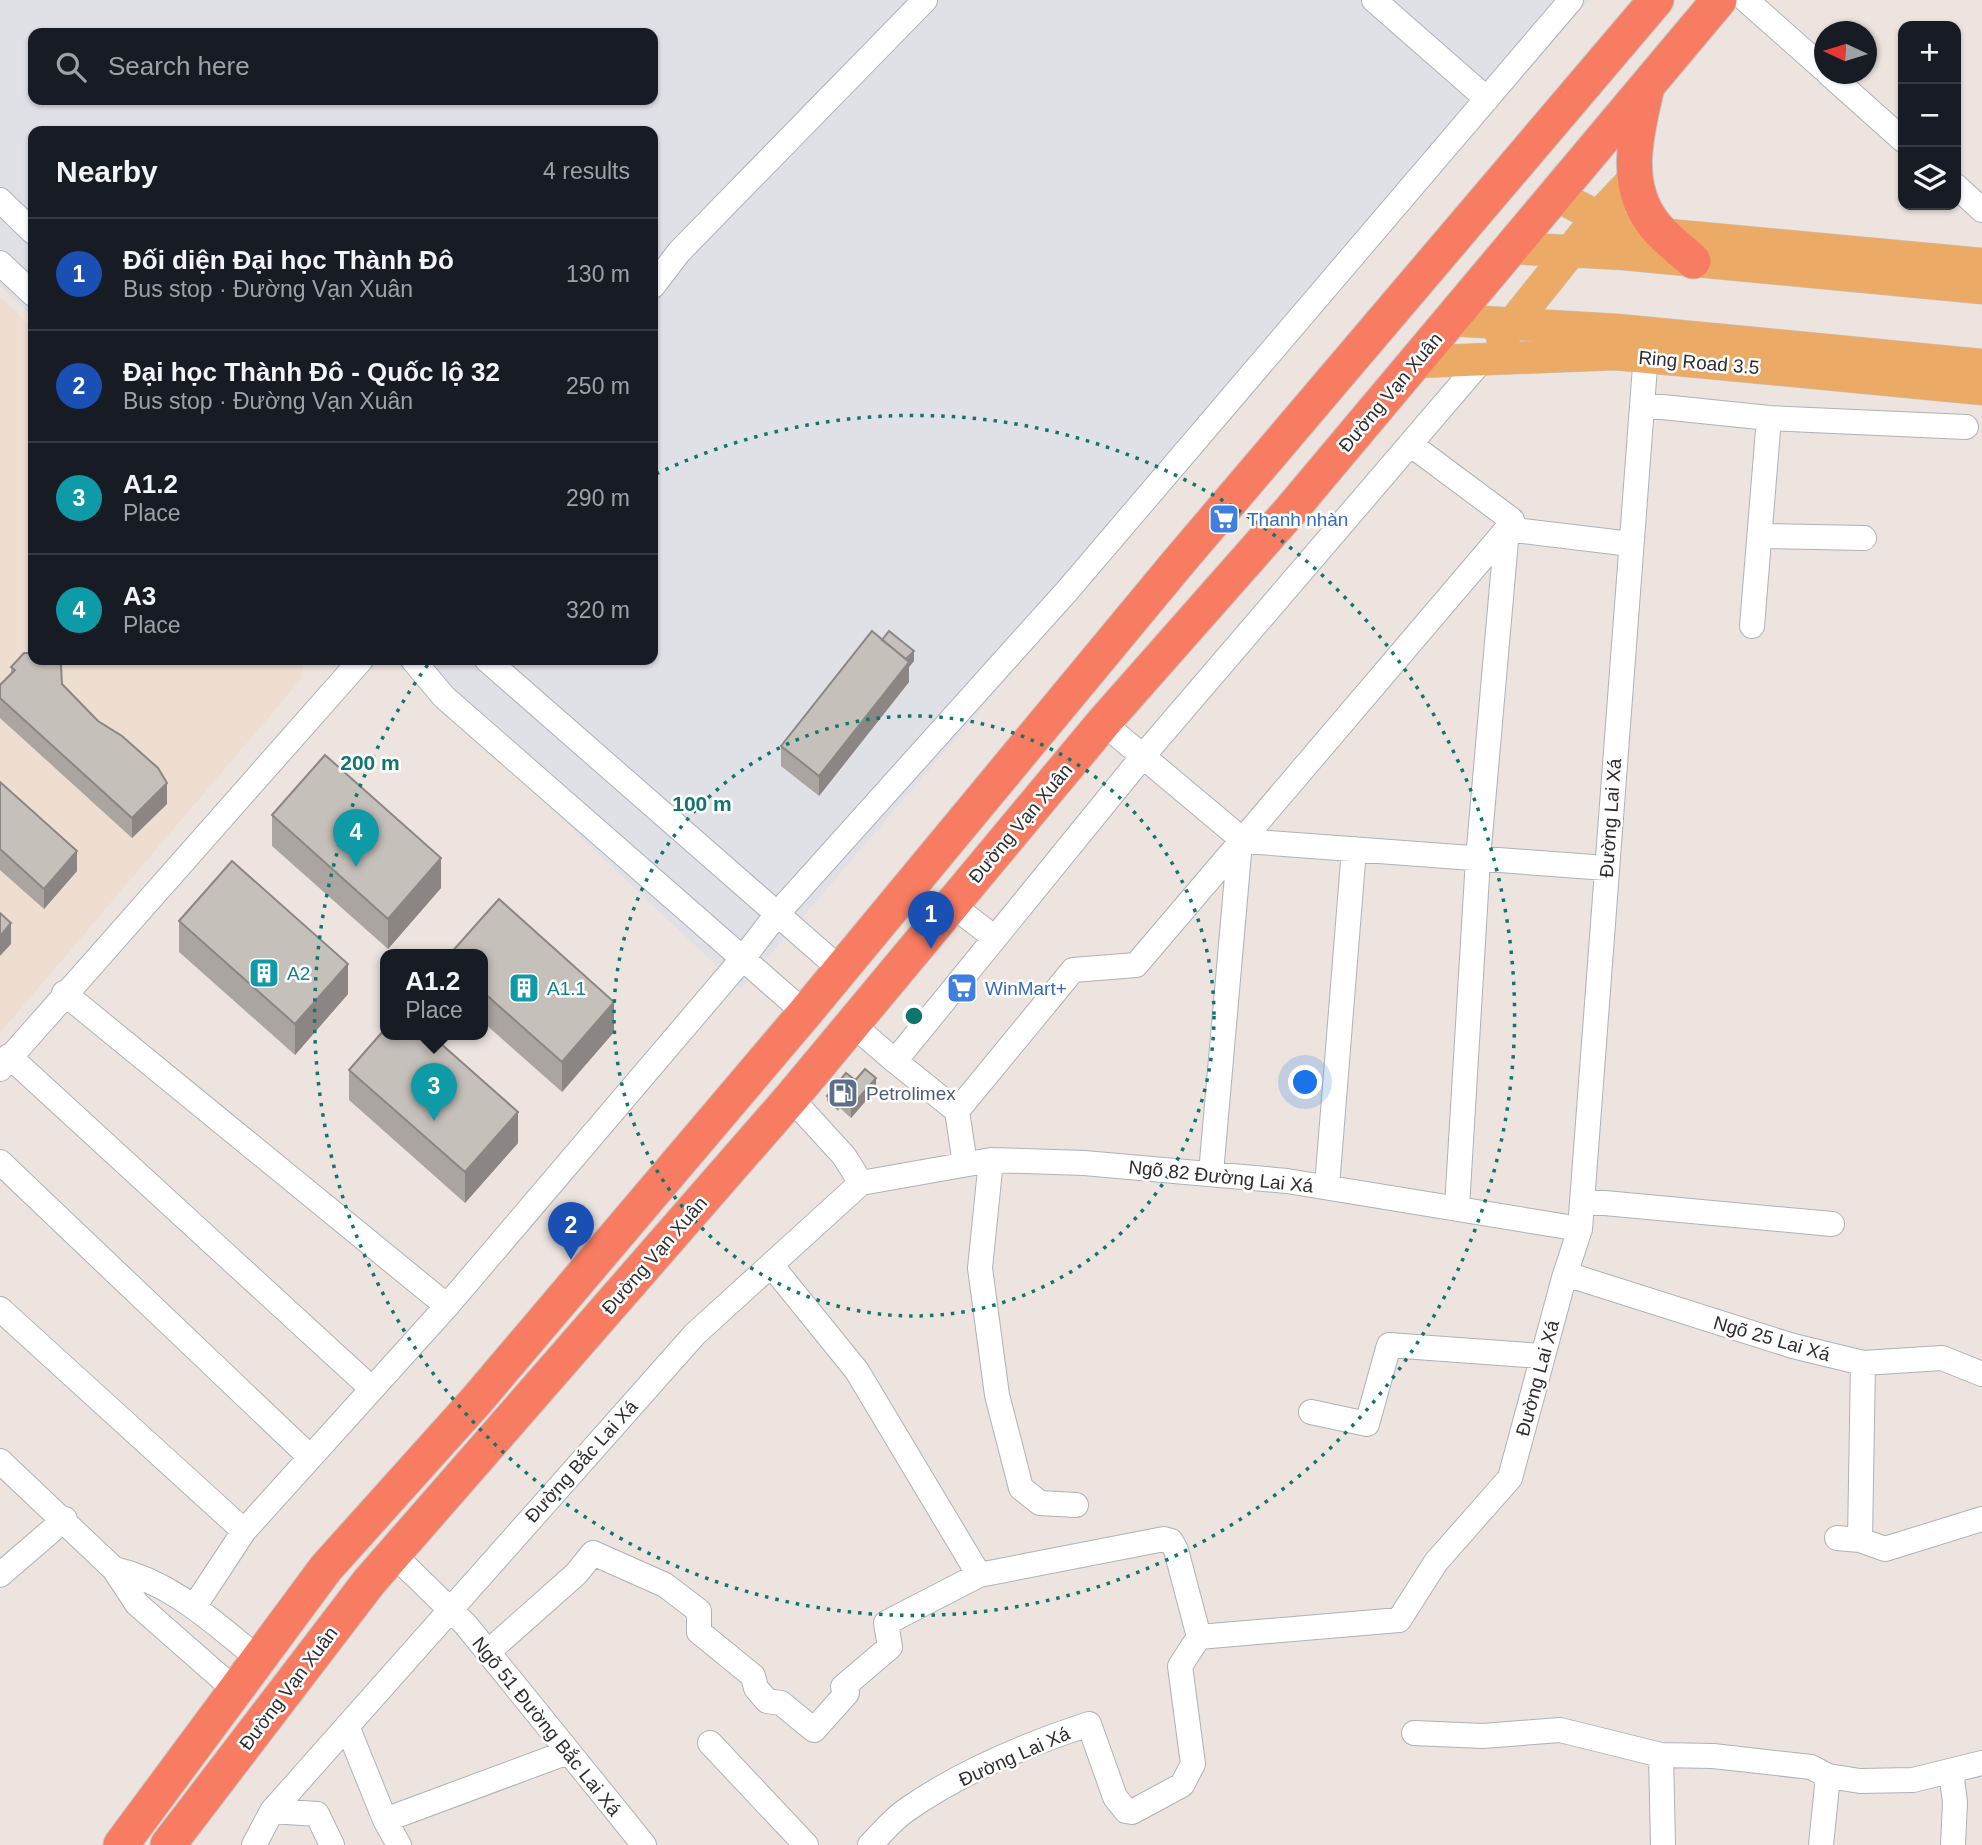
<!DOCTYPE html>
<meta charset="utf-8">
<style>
:root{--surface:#171b24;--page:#20242c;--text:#f1f3f6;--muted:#9ea1a6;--line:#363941;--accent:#4892f3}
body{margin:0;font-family:Arial,sans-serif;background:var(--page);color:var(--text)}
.controls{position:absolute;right:21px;top:21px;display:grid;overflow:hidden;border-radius:14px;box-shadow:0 2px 5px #0004}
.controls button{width:63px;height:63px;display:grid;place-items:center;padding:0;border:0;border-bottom:2px solid var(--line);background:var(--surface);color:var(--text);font:35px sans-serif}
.compass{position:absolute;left:1814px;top:21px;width:63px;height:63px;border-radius:50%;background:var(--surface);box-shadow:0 2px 5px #0004;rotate:274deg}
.you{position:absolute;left:1306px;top:1083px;width:24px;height:24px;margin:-18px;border:5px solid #fff;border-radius:50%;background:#1a73e8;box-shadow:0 0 0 10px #1a73e833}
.badge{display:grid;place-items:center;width:46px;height:46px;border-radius:50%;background:var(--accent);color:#fff;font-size:23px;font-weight:700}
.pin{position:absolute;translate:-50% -58px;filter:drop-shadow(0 2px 4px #0008)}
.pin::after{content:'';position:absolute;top:37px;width:24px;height:21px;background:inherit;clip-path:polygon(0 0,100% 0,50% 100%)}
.popup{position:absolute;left:380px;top:949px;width:108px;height:91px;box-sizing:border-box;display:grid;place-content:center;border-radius:14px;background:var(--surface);filter:drop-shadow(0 2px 5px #0005);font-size:23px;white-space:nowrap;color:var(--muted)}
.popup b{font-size:26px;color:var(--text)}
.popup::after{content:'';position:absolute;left:50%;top:100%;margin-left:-14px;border:14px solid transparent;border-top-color:var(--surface)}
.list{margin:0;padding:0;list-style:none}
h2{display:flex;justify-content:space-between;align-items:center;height:91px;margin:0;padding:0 28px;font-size:30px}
h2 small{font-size:23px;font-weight:400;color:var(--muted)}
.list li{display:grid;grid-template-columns:46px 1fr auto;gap:21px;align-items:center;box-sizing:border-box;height:112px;padding:0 28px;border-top:2px solid var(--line)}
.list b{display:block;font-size:26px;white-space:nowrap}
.list p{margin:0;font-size:23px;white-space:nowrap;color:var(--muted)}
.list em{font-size:23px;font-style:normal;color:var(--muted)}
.icon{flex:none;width:38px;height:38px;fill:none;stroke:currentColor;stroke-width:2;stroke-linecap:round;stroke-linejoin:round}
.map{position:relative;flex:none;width:1982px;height:1845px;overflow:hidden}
.search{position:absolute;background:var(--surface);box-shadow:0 2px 5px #0004;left:28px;top:28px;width:630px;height:77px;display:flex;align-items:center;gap:18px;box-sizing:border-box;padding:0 24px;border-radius:14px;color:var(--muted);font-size:26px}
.panel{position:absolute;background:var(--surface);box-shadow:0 2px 5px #0004;left:28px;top:126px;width:630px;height:539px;border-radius:14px}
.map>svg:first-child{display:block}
.industrial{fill:#e0e0e7;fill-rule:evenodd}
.education{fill:#eeddd1}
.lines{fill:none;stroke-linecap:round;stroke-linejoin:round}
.minor-casing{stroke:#adb2b8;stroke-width:26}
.major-casing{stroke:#c4c4c4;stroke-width:33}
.highway-casing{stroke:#c4c4c4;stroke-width:37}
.minor{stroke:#fff;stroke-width:24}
.major{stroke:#ebab67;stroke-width:32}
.highway{stroke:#f87c61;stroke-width:35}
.wall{fill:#aaa5a1}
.shaded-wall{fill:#8b8683}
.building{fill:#c6c0bb;stroke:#8b8683;stroke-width:2}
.ring{fill:none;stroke:#0f766e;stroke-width:3.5;stroke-dasharray:3.5 7}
.labels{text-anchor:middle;stroke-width:5;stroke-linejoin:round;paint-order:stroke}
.street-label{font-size:19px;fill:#2d2d2d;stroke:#fff}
.shop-label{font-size:19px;fill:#366cbe;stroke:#fff;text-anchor:start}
.culture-label{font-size:19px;fill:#0d838f;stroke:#fff;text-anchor:start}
.service-label{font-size:19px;fill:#4e5e75;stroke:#fff;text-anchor:start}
.centre{fill:#0f766e;stroke:#fff;stroke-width:3.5}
.ring-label{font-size:21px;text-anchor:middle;font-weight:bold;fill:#0f766e;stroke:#fff;stroke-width:5;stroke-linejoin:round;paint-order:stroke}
</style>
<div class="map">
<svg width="1982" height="1845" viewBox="0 0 1982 1845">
<rect width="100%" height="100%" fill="#ede4e0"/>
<!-- industrial -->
<path class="industrial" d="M0,0H1589L741,989L394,660H653V131H33V317L0,286ZM33,33H653V100H33Z"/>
<!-- education -->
<path class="education" d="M0,297L33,328V660H303L302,678L0,1033Z"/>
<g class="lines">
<!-- minor casing -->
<g class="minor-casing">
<path id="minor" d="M1374,0L1487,99
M1746,0L1825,70
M1829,74L1903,140
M1956,186L1982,210
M0,200L33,232
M0,263L33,294
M653,286L679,252L925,0
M1643,405L1769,418L1966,427
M1761,536L1864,538
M1752,626L1769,418
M413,660L444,697L805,1013
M487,660L839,968
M1103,723L1244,841L1606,868
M952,905L995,938
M64,993L447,1306
M853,1025L895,1061
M9,1056L371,1388
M0,1069L361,660
M791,1098L844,1156L861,1183
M957,1111L895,1061L1143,756L1483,359
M991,1160L980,1268L997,1395L1021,1488L1040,1503L1076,1505
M0,1162L310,1457
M965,1164L957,1111L1073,970L1136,965L1507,529L1512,520L1410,444
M1211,1173L1240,842
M861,1183L991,1160L1084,1163L1287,1181L1580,1229
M1327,1186L1354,849
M1583,1201L1832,1224
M1457,1207L1478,859L1507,529L1631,544
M772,1266L857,1371L979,1575
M1566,1274L1793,1346L1863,1363L1942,1358L1982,1374
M0,1309L244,1531
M1311,1412L1367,1424L1389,1345L1542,1356
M0,1461L114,1569L137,1604L236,1691
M1837,1538L1860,1540L1885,1549L1982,1519
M1860,1540L1863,1363
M393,1554L466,1625L644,1845
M114,1569C172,1582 214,1623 259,1659
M0,1575L65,1519
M194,1607L244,1531L447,1306L744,957L777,914L1067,591L1571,0
M488,1652L576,1574L593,1553L665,1585L699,1611V1632L753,1676L756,1688L767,1701L781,1703L814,1730L847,1693
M843,1687L890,1647L886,1623L979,1575L1164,1539L1171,1541L1176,1550L1199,1637
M347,1726L385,1820L568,1752
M1414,1733L1483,1736L1560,1730L1661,1755L1713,1756L1811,1767L1828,1776L1860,1781L1913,1780L1982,1763
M710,1743L806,1845
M1661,1755L1663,1845
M1951,1772L1955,1802L1953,1845
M272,1811L317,1814L332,1845
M385,1820L399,1845
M254,1845L272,1811L695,1334L861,1183
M870,1845C881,1834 892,1820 905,1811C960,1772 1025,1745 1089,1724L1115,1797L1126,1811L1132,1812L1182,1785L1193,1764L1180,1666L1199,1637L1399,1620L1436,1562L1510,1478L1564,1278L1580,1229L1647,340
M1821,1845L1828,1776"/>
</g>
<!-- major casing -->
<g class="major-casing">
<path id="major" d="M1555,195L1626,231L1982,264
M1511,248L1624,254L1982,288
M1450,320L1617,330L1982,365
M1502,337L1598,217L1635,178
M1416,362L1615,354L1982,389"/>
</g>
<!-- highway casing -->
<g class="highway-casing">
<path id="highway" d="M1646,91C1636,134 1623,184 1653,223C1663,237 1680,249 1693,261
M121,1845L326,1568L476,1401L805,1013L1176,565L1656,0
M168,1845L369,1582L791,1098L1103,723L1291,510L1719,0"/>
</g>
<!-- minor -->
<use href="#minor" class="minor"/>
<!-- major -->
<use href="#major" class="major"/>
<!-- highway -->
<use href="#highway" class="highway"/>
</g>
<!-- wall -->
<path class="wall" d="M882,640L914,661L909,667V682L819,796L781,766V746Z
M11,667L62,684L167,804L132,838L0,718V685L11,673Z
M0,782L77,871L44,909L0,870Z
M272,815L441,888L388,949L272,846Z
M179,921L348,994L295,1055L179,952Z
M483,955L614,1032L562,1092L483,1022Z
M349,1070L518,1143L465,1203L349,1100Z
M855,1080L876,1089L851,1118L840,1108L838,1111L827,1101V1096Z"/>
<!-- shaded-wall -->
<path class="shaded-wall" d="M914,651V661L909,667V682L819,796V776Z
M167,783V804L132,838V818Z
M77,851V871L44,909V889Z
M441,858V888L388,949V919Z
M11,923V944L0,956V936Z
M348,964V994L295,1055V1024Z
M614,1002V1032L562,1092V1062Z
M876,1078V1089L851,1118V1107Z
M518,1112V1143L465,1203V1172Z"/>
<!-- building -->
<path class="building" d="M872,631L909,662L819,776L781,746Z
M889,631L914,651L906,659L882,640Z
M24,653H33V660H55L61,665L62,684L98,721L122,736L158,768L167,783L132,818L0,698V685L15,670L11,667Z
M325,755L441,858L388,919L272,815Z
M0,782L77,851L44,889L0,849Z
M232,861L348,964L295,1024L179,921Z
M499,899L614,1002L562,1062L483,992V955H449Z
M0,913L11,923L0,936Z
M385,1029V1035H431L518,1112L465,1172L349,1070Z
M865,1069L876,1078L851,1107L840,1098Z
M846,1073L855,1080L840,1098V1103L838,1106L827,1096Z"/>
<!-- distance rings -->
<g class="ring">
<circle cx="914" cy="1016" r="300"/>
<path d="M656 474A600 600 0 1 1 429 663"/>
</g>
<!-- icons -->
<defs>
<g id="supermarket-square" transform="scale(1.575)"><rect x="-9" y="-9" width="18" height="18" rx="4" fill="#3f7fe0" stroke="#fff"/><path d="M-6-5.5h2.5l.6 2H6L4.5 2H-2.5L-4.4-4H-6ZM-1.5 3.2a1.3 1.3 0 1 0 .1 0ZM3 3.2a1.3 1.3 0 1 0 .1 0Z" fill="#fff"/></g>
<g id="building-square" transform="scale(1.575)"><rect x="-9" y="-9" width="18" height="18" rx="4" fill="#0f9aa8" stroke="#fff"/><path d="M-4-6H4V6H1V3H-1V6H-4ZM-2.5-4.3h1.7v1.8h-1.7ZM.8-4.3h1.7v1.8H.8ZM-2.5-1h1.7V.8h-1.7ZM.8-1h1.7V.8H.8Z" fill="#fff"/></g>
<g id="fuel-square" transform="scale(1.575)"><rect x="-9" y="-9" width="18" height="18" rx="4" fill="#5c6f8a" stroke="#fff"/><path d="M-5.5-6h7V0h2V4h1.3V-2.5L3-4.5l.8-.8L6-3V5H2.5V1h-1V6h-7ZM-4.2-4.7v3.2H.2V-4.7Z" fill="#fff"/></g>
</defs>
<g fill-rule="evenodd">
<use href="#supermarket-square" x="1224" y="519"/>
<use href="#building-square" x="264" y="973"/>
<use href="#building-square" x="524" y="988"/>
<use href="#supermarket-square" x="962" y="988"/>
<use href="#fuel-square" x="843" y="1093"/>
</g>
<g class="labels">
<!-- street labels -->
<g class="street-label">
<text transform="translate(1699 362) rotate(5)" y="7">Ring Road 3.5</text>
<text transform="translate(1390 392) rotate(-50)" y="7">Đường Vạn Xuân</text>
<text transform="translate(1610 818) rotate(-86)" y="7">Đường Lai Xá</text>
<text transform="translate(1020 823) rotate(-50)" y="7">Đường Vạn Xuân</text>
<text transform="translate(1221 1176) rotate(6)" y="7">Ngõ 82 Đường Lai Xá</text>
<text transform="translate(654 1255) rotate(-49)" y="7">Đường Vạn Xuân</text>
<text transform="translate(1772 1338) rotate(16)" y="7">Ngõ 25 Lai Xá</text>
<text transform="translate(1537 1378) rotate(-75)" y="7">Đường Lai Xá</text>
<text transform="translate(581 1461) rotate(-48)" y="7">Đường Bắc Lai Xá</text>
<text transform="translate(288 1688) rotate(-53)" y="7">Đường Vạn Xuân</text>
<text transform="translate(547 1726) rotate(51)" y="7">Ngõ 51 Đường Bắc Lai Xá</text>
<text transform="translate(1014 1756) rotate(-24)" y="7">Đường Lai Xá</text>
</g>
<!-- shop labels -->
<g class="shop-label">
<text x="1247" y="526">Thanh nhàn</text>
<text x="985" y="995">WinMart+</text>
</g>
<!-- culture labels -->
<g class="culture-label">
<text x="287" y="980">A2</text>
<text x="547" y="995">A1.1</text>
</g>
<!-- service labels -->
<g class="service-label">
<text x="866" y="1100">Petrolimex</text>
</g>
</g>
<circle cx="914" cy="1016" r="10" class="centre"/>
<g class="ring-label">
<text x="370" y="770">200 m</text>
<text x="702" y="811">100 m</text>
</g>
</svg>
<div class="controls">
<button>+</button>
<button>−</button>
<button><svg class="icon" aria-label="layers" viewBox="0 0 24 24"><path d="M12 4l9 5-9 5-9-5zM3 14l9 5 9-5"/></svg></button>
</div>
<svg class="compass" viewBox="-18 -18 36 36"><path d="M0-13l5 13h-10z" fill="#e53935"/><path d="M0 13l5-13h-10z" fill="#9ea1a6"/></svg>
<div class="you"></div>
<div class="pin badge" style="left:931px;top:949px;background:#1a4fb4">1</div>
<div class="pin badge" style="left:571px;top:1260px;background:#1a4fb4">2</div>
<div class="pin badge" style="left:434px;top:1121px;background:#0f9aa8">3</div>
<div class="popup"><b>A1.2</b>Place</div>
<div class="pin badge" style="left:356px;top:867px;background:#0f9aa8">4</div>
<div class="search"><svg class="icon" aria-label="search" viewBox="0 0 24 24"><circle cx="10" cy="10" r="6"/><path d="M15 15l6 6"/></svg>Search here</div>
<section class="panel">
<h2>Nearby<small>4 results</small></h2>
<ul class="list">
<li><span class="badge" style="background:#1a4fb4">1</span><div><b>Đối diện Đại học Thành Đô</b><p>Bus stop · Đường Vạn Xuân</p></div><em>130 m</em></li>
<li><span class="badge" style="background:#1a4fb4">2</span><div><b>Đại học Thành Đô - Quốc lộ 32</b><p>Bus stop · Đường Vạn Xuân</p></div><em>250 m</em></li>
<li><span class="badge" style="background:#0f9aa8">3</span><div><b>A1.2</b><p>Place</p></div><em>290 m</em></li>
<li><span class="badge" style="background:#0f9aa8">4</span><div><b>A3</b><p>Place</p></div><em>320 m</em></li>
</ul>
</section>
</div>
